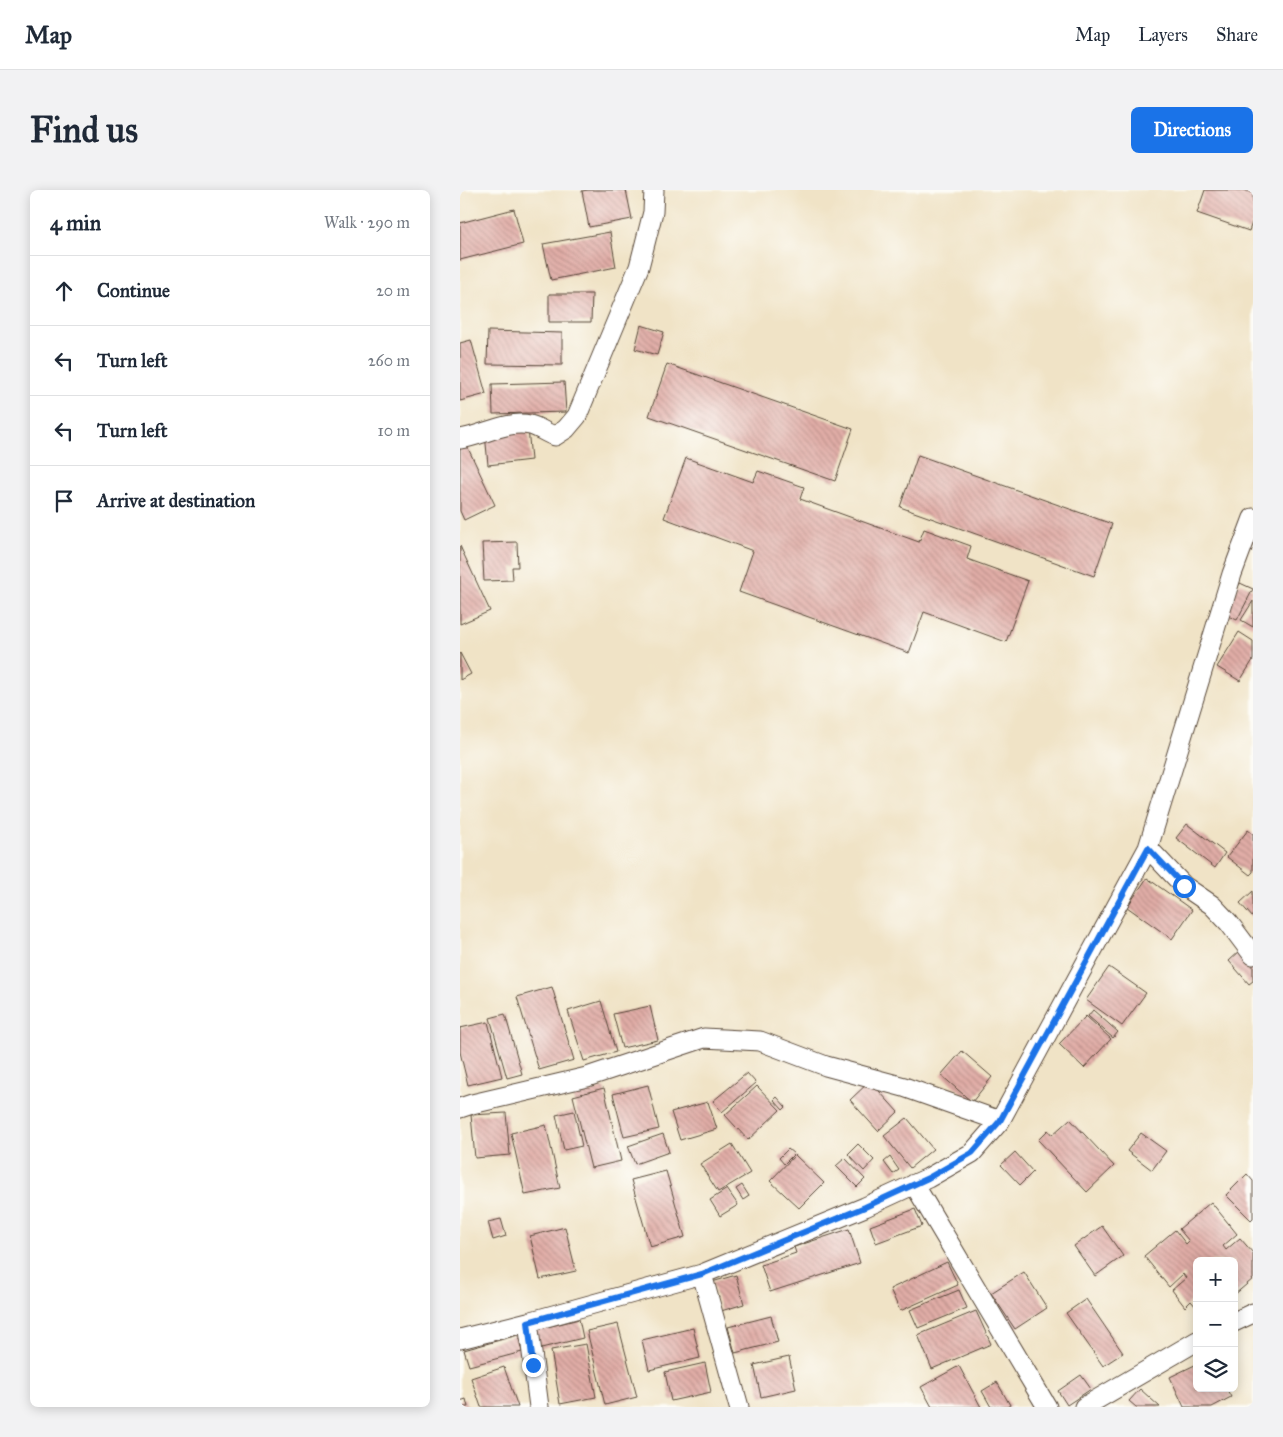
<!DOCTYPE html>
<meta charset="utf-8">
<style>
:root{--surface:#fff;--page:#f2f2f3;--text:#1f2937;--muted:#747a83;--line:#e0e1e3;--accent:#1a73e8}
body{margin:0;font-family:"IM FELL Great Primer",serif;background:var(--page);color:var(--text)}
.controls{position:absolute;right:15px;bottom:15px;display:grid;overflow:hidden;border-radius:8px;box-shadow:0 2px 12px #0003}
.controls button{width:45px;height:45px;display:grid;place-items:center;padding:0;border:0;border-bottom:1px solid var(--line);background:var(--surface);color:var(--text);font:25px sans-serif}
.stop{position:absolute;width:15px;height:15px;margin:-11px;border:4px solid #1a73e8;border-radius:50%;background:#fff}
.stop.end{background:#1a73e8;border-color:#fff;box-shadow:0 1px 5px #0008}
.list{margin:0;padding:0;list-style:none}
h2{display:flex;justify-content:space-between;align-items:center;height:65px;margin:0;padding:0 20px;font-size:21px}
h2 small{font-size:16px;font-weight:400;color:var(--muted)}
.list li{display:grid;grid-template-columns:32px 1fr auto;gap:15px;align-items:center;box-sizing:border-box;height:70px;padding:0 20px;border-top:1px solid var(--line)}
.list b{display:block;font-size:19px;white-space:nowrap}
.list em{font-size:16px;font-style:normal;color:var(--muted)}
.icon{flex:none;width:28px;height:28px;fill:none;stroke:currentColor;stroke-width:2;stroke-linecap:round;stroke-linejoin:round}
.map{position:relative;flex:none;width:793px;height:1217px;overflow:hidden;border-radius:8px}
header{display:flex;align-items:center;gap:30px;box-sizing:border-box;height:70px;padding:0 25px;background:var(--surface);border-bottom:1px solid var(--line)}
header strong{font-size:24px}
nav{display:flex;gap:28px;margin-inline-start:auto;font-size:18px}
.intro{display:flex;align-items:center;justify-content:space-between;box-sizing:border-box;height:120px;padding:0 30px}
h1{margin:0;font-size:35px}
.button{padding:12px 22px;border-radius:8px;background:var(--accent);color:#fff;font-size:18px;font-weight:700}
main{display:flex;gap:30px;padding:0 30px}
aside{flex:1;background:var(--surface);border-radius:8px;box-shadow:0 2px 12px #0003}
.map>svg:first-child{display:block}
.building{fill:url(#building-back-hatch)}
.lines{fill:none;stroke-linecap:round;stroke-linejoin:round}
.minor-casing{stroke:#564637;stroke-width:21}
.minor{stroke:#fff;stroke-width:19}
.route{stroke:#1a73e8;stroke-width:6}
</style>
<header>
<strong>Map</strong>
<nav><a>Map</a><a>Layers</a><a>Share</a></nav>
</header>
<div class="intro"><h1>Find us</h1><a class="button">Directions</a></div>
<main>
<aside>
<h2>4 min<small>Walk · 290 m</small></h2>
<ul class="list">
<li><svg class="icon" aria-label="ahead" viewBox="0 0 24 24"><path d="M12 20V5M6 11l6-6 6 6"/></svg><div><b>Continue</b></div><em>20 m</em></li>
<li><svg class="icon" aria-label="left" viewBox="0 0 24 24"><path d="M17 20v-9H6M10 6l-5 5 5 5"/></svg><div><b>Turn left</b></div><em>260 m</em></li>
<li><svg class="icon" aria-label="left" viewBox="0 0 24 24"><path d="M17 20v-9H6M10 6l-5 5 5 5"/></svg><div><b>Turn left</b></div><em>10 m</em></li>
<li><svg class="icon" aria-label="arrive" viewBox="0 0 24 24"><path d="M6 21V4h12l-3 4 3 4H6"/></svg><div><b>Arrive at destination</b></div></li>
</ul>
</aside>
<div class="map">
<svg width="793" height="1217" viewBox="0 0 793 1217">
<defs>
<pattern id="building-back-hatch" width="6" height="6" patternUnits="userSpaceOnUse" patternTransform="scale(1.25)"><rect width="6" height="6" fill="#e1ada7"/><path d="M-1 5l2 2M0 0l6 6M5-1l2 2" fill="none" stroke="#b88d87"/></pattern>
</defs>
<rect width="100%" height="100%" fill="#fdfcf7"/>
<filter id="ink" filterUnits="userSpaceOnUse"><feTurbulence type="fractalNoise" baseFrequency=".02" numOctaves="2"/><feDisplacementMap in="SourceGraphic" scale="10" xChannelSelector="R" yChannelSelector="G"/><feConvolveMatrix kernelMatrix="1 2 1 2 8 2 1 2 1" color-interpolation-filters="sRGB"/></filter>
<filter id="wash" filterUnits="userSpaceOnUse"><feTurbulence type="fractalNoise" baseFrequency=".0096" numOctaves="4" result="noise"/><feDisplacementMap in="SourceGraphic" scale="20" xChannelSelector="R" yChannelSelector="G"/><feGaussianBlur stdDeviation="1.12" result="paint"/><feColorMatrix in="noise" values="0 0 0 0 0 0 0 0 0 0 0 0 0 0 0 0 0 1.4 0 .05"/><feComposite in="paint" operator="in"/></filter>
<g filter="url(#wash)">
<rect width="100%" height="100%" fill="#f0e3c6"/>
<g id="blocks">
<!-- building -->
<path class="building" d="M128,0H166L172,29L129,37L122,1Z
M745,0H784L793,3V30L789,41L737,23Z
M54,19L63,54L0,70V33Z
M150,42L156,77L91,90L83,54Z
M89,104H132L131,132H89Z
M181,135L204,142L197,165L175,159Z
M28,141L102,143V175L27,174Z
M11,150L26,204L0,211V153Z
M207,174L393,239L375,291L189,226Z
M104,192L106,222L33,224L32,194Z
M68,238L71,270L28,275L25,243Z
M7,256L35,315L4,330L0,321V259Z
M458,265L652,334L634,386L440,317Z
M226,268L293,292L298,281L344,297L340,309L459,352L464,339L511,356L507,369L568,391L546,452L464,422L449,463L279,402L293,361L204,328Z
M57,352L58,377H52L53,390L24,391L22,353Z
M0,356L30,421L0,434Z
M780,393L793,399L777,430L764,424Z
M793,411V437L781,430Z
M779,442L793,451V470L780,491L757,477Z
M0,463L11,484L0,490Z
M727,634L765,663L755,678L716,648Z
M788,640L793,644V682L790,685L767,667Z
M687,688L732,720L712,749L667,717Z
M793,701V728L780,713Z
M781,760L793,774V791L789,794L769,771Z
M649,777L686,803L662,836L626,810Z
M92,797L114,870L79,880L57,807Z
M141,811L156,862L124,871L108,821Z
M190,816L198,850L162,858L153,824Z
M633,820L658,842L653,848L628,826Z
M45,824L62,884L47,888L30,828Z
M626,826L651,849L624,878L599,854Z
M28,832L42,887L8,895L0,862V838Z
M502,861L532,887L512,912L481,885Z
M287,883L296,893L262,922L253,911Z
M410,891L438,922L418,941L390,910Z
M188,895L199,939L164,947L153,904Z
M297,896L320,920L288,950L265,925Z
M144,898L161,971L131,978L113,906Z
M317,907L326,917L323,920L314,910Z
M248,912L257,939L220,950L211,922Z
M114,921L122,956L104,960L96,925Z
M46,923L50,965L15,968L11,925Z
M447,928L473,959L450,978L424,946Z
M610,929L654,976L627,1002L578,950L588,940L592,945Z
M86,935L100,998L65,1005L51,943Z
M681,943L706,961L692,980L667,961Z
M203,944L209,962L175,974L168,956Z
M272,954L290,983L258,1002L240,974Z
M398,954L414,970L404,981L388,964Z
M328,959L334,964L324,974L319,968Z
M555,962L573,982L560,995L541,975Z
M335,965L364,993L339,1018L310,991Z
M430,967L439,980L433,984L424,972Z
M385,968L405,989L397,997L376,976Z
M206,981L225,1047L190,1057L171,990Z
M787,984L793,991V1028L791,1030L766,1005Z
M282,995L289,1006L283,1010L276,999Z
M267,999L278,1015L260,1026L250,1010Z
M751,1012L777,1044L763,1056L766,1060L780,1048L793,1063V1089L774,1105V1071H737V1118L731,1111L725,1117L712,1100L726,1088L723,1084L709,1097L684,1066L715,1040L726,1054L729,1051L719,1039Z
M455,1019L462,1036L416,1053L410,1036Z
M41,1029L46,1046L33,1050L28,1032Z
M642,1036L663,1066L635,1086L614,1056Z
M105,1037L116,1081L80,1089L70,1046Z
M389,1039L400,1073L310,1102L301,1075L336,1063L334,1057Z
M487,1072L498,1095L440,1121L430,1099Z
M564,1082L587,1118L555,1139L531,1103Z
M276,1085L284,1114L261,1121L252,1092Z
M499,1100L507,1118L458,1138L450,1120Z
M626,1109L663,1163L643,1176L606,1123Z
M516,1121L531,1154L472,1179L458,1145Z
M311,1126L318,1152L275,1163L268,1137Z
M119,1129L123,1148L77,1159L72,1141Z
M158,1134L177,1207L145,1215L127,1141Z
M233,1138L240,1168L189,1180L182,1150Z
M58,1145L62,1162L9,1176L4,1160Z
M126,1154L136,1207L100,1214L91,1160Z
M329,1167L336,1199L301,1207L294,1175Z
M245,1173L251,1202L211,1211L205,1182Z
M737,1174V1198H766L771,1207L752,1217H724L710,1187Z
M499,1176L521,1217H472L461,1197Z
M44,1177L58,1217H21L11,1188Z
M621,1185L631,1199L607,1215L598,1201Z
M537,1192L550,1215L547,1217H531L522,1201Z
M680,1199L700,1217H676L669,1211Z
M6,1209L8,1217H0V1211Z"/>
</g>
</g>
<g filter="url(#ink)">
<use href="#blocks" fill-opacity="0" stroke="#564637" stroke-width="1"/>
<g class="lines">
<!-- minor casing -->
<g class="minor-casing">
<path id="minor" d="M0,249C22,246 47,230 70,235C79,237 85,243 95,246L106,239L117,226L179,77L193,22L194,0
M688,658L724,696L752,715L769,733L793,765
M0,918L12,914L127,887L244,848L300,851L366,876L444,897L540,931
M454,994L587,1217
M242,1084L279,1217
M68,1132L79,1217
M774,1132L793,1123
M0,1149L68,1132L242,1084L405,1017L468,988L512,963L540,931L688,658L772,384L793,328
M624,1217L737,1151"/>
</g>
<!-- minor -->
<use href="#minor" class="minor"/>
</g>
</g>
<g class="lines" filter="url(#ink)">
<!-- route -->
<path class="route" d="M73,1175L68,1132L242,1084L405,1017L468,988L512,963L540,931L688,658L724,696"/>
</g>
</svg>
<div class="controls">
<button>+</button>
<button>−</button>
<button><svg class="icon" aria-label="layers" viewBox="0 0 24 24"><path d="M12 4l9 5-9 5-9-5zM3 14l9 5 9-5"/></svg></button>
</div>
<div class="stop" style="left:724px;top:696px"></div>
<div class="stop end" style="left:73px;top:1175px"></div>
</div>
</main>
